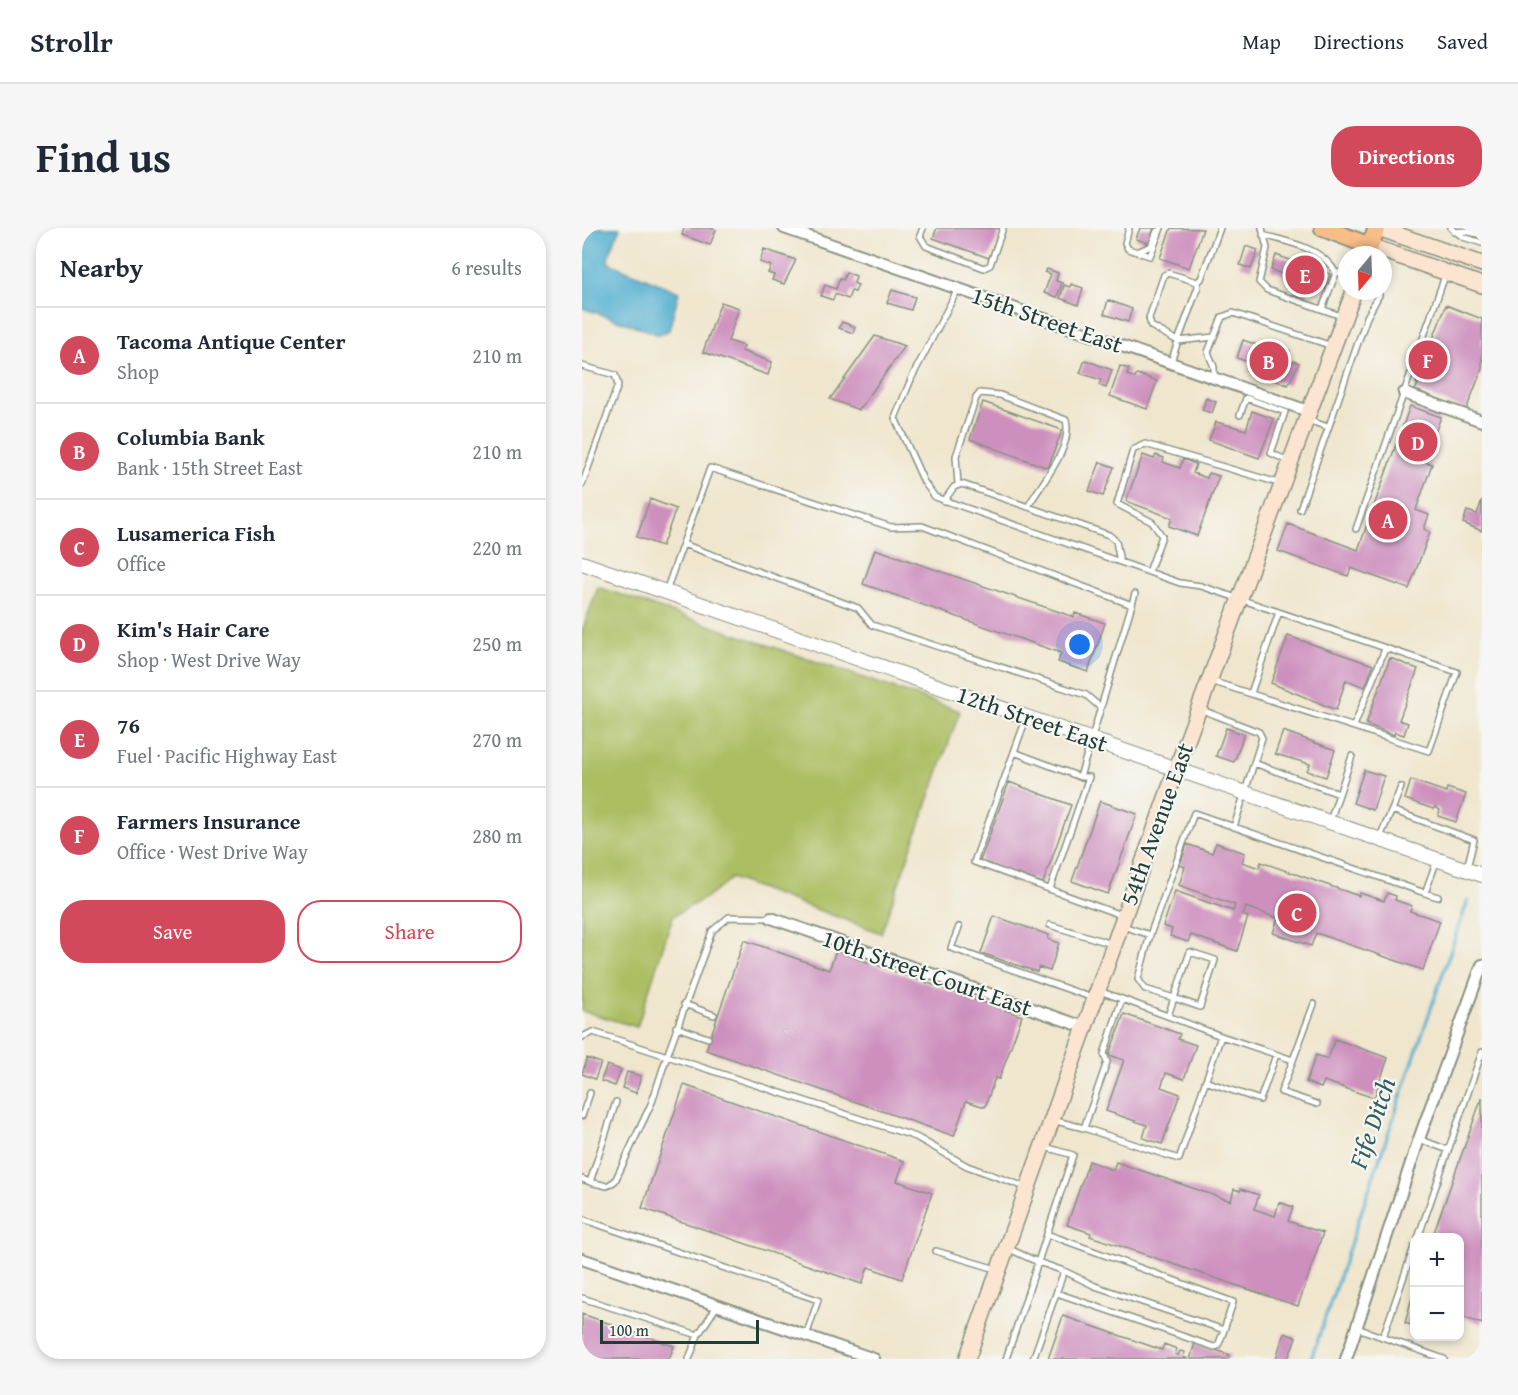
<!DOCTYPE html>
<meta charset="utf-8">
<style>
:root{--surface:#fff;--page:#f6f6f7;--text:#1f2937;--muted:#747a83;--line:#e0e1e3;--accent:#d1495b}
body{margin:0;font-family:"Gentium Book Plus",serif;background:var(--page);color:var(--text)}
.controls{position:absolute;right:18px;bottom:18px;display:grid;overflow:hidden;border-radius:12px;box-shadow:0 3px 9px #0003}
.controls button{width:54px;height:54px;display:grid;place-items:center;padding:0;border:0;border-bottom:2px solid var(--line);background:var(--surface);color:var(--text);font:30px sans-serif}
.compass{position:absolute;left:756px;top:18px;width:54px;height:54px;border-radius:50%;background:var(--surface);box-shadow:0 3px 9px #0003;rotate:199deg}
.scale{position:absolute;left:18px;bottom:15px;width:159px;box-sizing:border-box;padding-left:6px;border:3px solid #1f3d34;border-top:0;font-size:16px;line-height:21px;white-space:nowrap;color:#1f3d34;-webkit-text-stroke:4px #f6f6f2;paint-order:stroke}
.you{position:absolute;left:498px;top:417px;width:21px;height:21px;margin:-15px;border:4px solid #fff;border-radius:50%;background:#1a73e8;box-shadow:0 0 0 9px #1a73e833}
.badge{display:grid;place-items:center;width:39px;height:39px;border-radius:50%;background:var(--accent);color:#fff;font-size:20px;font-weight:700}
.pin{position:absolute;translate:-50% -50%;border:3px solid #fff;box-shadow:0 2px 6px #0006}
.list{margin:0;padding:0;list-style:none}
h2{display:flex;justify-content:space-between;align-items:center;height:78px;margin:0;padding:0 24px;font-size:26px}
h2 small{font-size:20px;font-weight:400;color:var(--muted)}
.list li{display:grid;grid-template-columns:39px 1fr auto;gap:18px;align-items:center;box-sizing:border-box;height:96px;padding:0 24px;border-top:2px solid var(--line)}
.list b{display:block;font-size:22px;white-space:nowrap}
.list p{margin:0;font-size:20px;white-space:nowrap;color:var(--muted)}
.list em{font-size:20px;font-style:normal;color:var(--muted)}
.actions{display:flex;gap:12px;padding:18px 24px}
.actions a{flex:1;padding:14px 0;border:2px solid var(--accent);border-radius:24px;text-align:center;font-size:21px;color:var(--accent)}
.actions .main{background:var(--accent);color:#fff}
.map{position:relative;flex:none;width:900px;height:1131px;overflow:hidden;border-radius:24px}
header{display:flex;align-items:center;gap:36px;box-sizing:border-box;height:84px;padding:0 30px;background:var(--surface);border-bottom:2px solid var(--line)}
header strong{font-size:28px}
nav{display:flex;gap:33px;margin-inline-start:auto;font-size:21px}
.intro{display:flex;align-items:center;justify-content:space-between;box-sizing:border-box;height:144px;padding:0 36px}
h1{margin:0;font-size:42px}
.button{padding:15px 27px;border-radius:24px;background:var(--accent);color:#fff;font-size:21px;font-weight:700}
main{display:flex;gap:36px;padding:0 36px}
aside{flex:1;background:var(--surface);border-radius:24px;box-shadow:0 3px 9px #0003}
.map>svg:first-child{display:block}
.green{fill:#acbe62;stroke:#667e4b;stroke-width:1.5}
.water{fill:#51afd0;stroke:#387682;stroke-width:1.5}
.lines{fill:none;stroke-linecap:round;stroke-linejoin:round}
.stream{stroke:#51afd0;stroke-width:3}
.building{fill:#cd8fbe}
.service-casing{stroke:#889281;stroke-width:8}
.minor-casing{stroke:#889281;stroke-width:14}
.tertiary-casing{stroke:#889281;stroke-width:16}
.secondary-casing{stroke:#889281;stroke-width:18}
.primary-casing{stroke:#889281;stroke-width:20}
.service{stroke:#fff;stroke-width:5}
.minor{stroke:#fff;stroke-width:10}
.tertiary{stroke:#fff;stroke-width:14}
.secondary{stroke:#fce5d0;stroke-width:15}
.primary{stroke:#f8bd89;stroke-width:16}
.labels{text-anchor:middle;stroke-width:4.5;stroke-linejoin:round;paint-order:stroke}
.street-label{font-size:24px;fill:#1f3d34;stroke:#f6f6f2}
.water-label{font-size:26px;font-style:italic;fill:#2e5f63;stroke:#f6f6f2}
</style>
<header>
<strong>Strollr</strong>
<nav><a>Map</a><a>Directions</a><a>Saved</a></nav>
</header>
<div class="intro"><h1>Find us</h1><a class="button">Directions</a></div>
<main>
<aside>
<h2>Nearby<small>6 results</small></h2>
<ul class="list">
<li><span class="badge">A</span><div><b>Tacoma Antique Center</b><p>Shop</p></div><em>210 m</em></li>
<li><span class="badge">B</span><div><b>Columbia Bank</b><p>Bank · 15th Street East</p></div><em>210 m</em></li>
<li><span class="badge">C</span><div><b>Lusamerica Fish</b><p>Office</p></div><em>220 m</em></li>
<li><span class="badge">D</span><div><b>Kim's Hair Care</b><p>Shop · West Drive Way</p></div><em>250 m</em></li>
<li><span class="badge">E</span><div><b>76</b><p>Fuel · Pacific Highway East</p></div><em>270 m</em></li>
<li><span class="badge">F</span><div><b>Farmers Insurance</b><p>Office · West Drive Way</p></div><em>280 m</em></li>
</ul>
<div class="actions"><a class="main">Save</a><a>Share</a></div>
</aside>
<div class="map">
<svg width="900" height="1131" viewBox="0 0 900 1131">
<rect width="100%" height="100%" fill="#f6f6f2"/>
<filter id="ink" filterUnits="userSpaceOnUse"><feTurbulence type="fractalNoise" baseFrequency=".0167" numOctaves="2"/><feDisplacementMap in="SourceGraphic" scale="12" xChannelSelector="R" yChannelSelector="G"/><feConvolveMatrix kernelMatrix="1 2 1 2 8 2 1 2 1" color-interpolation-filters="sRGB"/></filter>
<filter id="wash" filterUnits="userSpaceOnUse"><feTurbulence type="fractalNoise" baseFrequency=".008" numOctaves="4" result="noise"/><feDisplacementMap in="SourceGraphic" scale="24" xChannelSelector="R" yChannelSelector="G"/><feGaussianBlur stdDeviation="1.35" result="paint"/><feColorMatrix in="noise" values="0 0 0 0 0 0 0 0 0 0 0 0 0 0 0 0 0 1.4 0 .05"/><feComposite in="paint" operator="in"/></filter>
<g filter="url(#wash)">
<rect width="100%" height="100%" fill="#f0e6ce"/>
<!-- green -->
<path class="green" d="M16,359L378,483L299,705L149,650L130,666L91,688L55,799L0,783V403Z"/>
<!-- water -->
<path class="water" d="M7,0H38L26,30L27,35L97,64L87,102L78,107L0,80V22Z"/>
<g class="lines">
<!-- stream -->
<path class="stream" d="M729,1131L886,672"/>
</g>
<g id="blocks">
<!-- building -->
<path class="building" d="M102,0H128L134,2L128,17L100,7Z
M355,0H415L418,1L407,30L351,10Z
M558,0H572L567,15L554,11Z
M589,0L621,1L607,40L578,30Z
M664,18L676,22L669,41L658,37Z
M182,21L214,32L202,56L190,52L192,47L186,45L189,38L178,34Z
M694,27L748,46L743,61L728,56L724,68L712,64L716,52L689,42Z
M465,41L476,45L474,53L480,55L475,69L462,65L469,46L463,44Z
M264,44L274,48L272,55L276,57L273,64L269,63L266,71L253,66L251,72L239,68L243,57L254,61L258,50L261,52Z
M489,56L501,60L496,77L478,70L482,57L488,59Z
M310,62L333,69L329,82L305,75Z
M526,72L550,81L546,94L522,86Z
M139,74L157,80L146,113L162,118L160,123L190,134L186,147L121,124Z
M864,77L900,91V141L884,182L833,162L836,156L834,155Z
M260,94L273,99L271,105L257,100Z
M293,108L323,118L277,182L248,171Z
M661,112L681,119L682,114L708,123L705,131L717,135L706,157L667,143L669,135L655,130Z
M503,132L530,142L524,160L517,157L519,152L498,145Z
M538,138L547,141L545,147L553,150L555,146L575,153L565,181L528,168Z
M624,170L634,174L630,185L620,182Z
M401,174L480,202L466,240L388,211Z
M828,178L859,189L842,233L850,236L834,282L847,287L842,301L848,304L827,361L769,340L766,348L696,323L706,296L776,322Z
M670,183L692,191L677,230L627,212L634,194L664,202Z
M561,227L572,231L574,227L582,230L581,234L598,240L601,231L614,236L611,245L625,250L627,245L637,248L615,308L587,298L590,290L544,273Z
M518,234L532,239L521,268L507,263Z
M68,271L94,281L80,318L55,309Z
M900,272V303L881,295L885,283L895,286Z
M293,321L492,389L493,385L523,395L506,444L476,434L479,425L281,356Z
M706,408L791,437L783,459L764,452L754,482L689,455Z
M808,430L836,441L817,492L826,495L822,507L813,504L812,507L784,496Z
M644,500L662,506L652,534L634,528Z
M701,503L753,522L744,549L725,543L728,536L693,526Z
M782,542L802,548L791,582L771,575Z
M829,552L864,564L865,560L884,566L874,594L856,588L858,582L853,579L851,581L823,571Z
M427,554L489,577L461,655L398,633Z
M518,573L555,586L526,666L490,653Z
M634,615L663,625L660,634L677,640L679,634L777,668L778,665L802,673L805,665L814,668L813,672L830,678L828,683L858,693L841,742L734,705L729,718L691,705L696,690L664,679L661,687L666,689L655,723L609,707L606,714L588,708L590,701L581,698L593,663L651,683L653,677L597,657L603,639L598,637L605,616L630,625Z
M412,688L467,707L466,711L477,715L468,743L456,739L455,744L399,725Z
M162,712L247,742L254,723L440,788L417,851L413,850L403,879L384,873L372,908L124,822Z
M542,786L598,806L596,811L614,817L602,851L584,845L579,859L598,866L580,916L561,910L565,897L524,883L542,832L527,827Z
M753,811L806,830L792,870L742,853L739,860L724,854L734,827L746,831Z
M5,830L19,835L13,851L0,846Z
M25,837L39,842L33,858L19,853Z
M45,844L59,848L54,865L40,860Z
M102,857L322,933L315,953L350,965L320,1051L286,1039L280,1056L60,980Z
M900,869V1096L878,1088V1010H850Z
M507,933L531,942L534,934L649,973L652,961L658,963L659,961L677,967L672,981L693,988L697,974L711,979L706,993L741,1005L716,1078L508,1008L509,1005L485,997Z
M832,1062V1098L823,1095Z
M0,1086L92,1118L87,1131H0Z
M481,1088L580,1122L582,1116L595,1121L593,1126L596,1127L598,1123L603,1124L601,1129L606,1131H466Z
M702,1105L714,1109L706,1131H694Z
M613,1115L648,1127L646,1131H608Z"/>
</g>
</g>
<g filter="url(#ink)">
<use href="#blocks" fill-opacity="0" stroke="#889281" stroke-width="1.5"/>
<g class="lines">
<!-- service casing -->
<g class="service-casing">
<path id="service" d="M341,0L338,8L344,18L402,40L408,37L421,0
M547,0L543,15L546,21L568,28L579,0
M680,0L685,20L677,54L685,62L762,89
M869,0L881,9L900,15
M872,4L883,3L900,7
M681,7C709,15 739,19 754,45
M555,24L569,18L575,3
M615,54L616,59L596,113L569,98L567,90L582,47L586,45L615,54L619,51L638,0
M376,61L330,149L313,190L342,254L353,269L598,355L619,358L875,444L847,523L629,453
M740,81L754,45L765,44
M589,134L596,113L632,109
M0,138L33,147L36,157L0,257
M632,150V139L626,124L640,89L651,85L750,118
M658,187L664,170L703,184L689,225L708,234
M725,192L746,199
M376,257L374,228L394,170L398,165L418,167L484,192C491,220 460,254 447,277
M362,273L372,259L380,256L527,307L534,313L538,334
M718,281L785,89L797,67
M774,301L864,45
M101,316L276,380L290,397L504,467L518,479
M567,344L580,308L570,294L535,276L551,222L563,216L700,256
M84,363L128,240L309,299L340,298L550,377
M669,465L697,384
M620,482L677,504L680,510L672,535
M444,491L392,634L539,687
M772,498L803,421
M432,524L498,549H507L468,661
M498,549L553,366
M810,582L819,559
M748,593L770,528
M652,599L672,535L757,566
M797,611L810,582L892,612L885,640
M843,665L856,669
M189,690L147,689L130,703L85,828L334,909L385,938L443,959
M468,697L530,716
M541,698L568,707
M377,699L369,720L511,770
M608,724L633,732L618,779L592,770Z
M517,763L540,771
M102,776L132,787
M586,788L592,770L563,761L556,751L568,707L612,585L843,665L855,632
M94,799L126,810
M639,808L711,832L699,864L735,876
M0,809L11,804L85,828L70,874L33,953L25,958L8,954
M711,832L732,776
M623,853L678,872L694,827
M0,888L8,865
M470,892L502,900L525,834L522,826L540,771L639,808L597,931L502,900
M837,911L866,922
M463,919L491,927L465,1006
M0,951L8,954L34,874
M0,991L236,1072L224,1108
M836,1010L900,824
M354,1023L414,1041
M475,1065L632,1119L636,1118L642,1102
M0,1070L116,1107
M775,1100L862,1131
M801,1109L832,1019
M107,1131L116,1107L135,1078
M424,1131L456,1034L425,1020
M451,1131L482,1043L513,1058L642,1102L651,1074L465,1006L456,1034L482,1043"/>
</g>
<!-- minor casing -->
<g class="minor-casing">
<path id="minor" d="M202,0L729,184
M822,165L900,193
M189,690L502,799
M0,1031L292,1131
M764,1131L837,911L900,737"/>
</g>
<!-- tertiary casing -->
<g class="tertiary-casing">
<path id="tertiary" d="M0,335L900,647"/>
</g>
<!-- secondary casing -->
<g class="secondary-casing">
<path id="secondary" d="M796,0L900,36
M785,27L788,18L900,57
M385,1131L594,542L772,63"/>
</g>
<!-- primary casing -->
<g class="primary-casing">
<path id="primary" d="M741,0L788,18L795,0"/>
</g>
<!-- service -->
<use href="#service" class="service"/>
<!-- minor -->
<use href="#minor" class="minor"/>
<!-- tertiary -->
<use href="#tertiary" class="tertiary"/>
<!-- secondary -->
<use href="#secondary" class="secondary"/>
<!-- primary -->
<use href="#primary" class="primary"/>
</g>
</g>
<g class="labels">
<!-- street labels -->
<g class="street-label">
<text transform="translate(465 92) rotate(19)" y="8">15th Street East</text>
<text transform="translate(450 491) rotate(19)" y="8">12th Street East</text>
<text transform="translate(575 596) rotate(-70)" y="8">54th Avenue East</text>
<text transform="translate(345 745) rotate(19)" y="8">10th Street Court East</text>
</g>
<!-- water labels -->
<g class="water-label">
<text transform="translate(790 895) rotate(-71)" y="9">Fife Ditch</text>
</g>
</g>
</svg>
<div class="controls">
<button>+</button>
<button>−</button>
</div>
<svg class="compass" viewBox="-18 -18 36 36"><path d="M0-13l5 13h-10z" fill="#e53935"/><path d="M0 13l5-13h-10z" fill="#747a83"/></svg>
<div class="scale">100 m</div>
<div class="you"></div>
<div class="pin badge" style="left:806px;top:292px">A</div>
<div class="pin badge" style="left:687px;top:133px">B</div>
<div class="pin badge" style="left:715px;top:685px">C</div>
<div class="pin badge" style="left:836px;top:214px">D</div>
<div class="pin badge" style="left:723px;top:47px">E</div>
<div class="pin badge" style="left:846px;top:132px">F</div>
</div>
</main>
